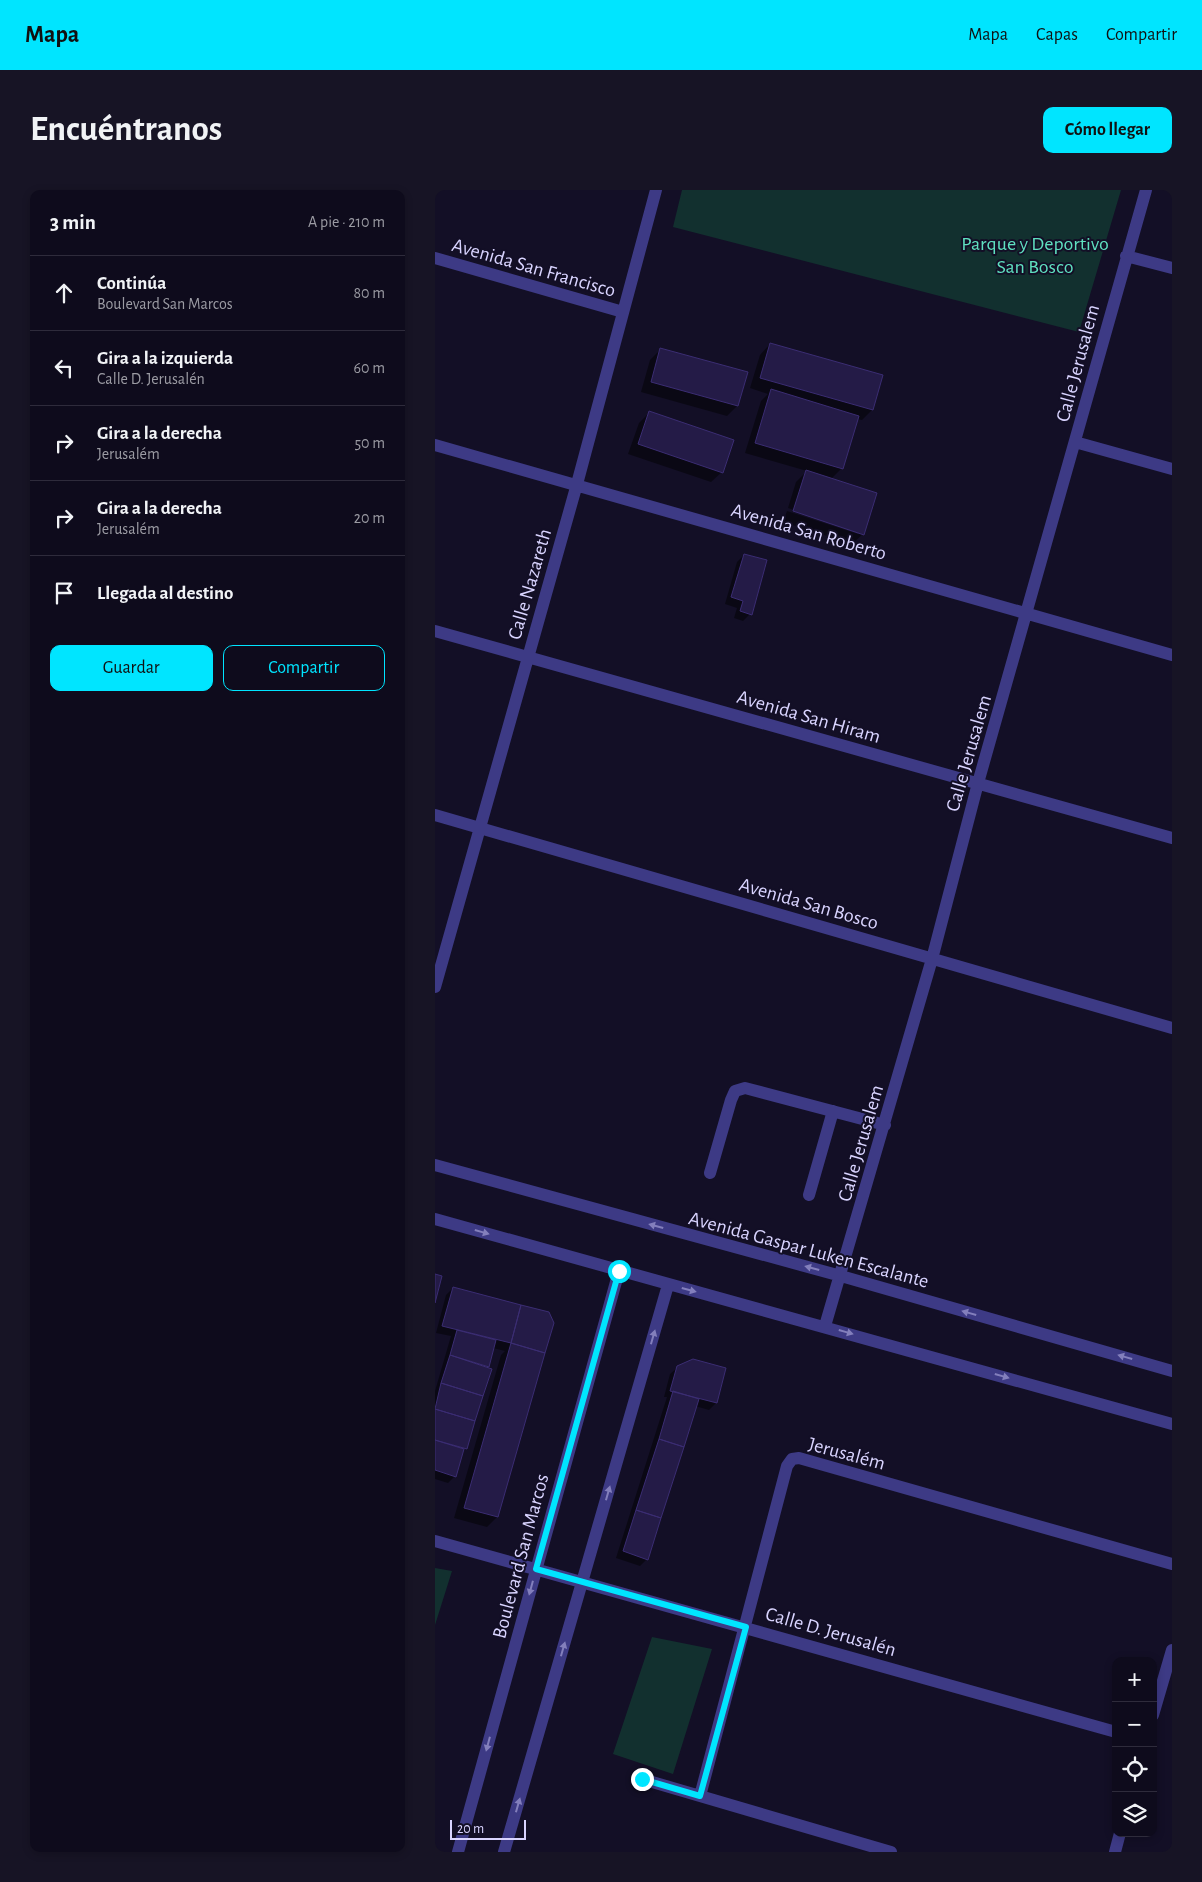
<!DOCTYPE html>
<html lang="es">
<meta charset="utf-8">
<style>
:root{--surface:#0e0b1c;--page:#171425;--text:#f1f3f6;--muted:#9b9ba3;--line:#2e2b3b;--accent:#00e5ff}
body{margin:0;font-family:"Alegreya Sans",sans-serif;background:var(--page);color:var(--text)}
.controls{position:absolute;right:15px;bottom:15px;display:grid;overflow:hidden;border-radius:10px;box-shadow:0 2px 8px #0003}
.controls button{width:45px;height:45px;display:grid;place-items:center;padding:0;border:0;border-bottom:1px solid var(--line);background:var(--surface);color:var(--text);font:25px sans-serif}
.scale{position:absolute;left:15px;bottom:12px;width:76px;box-sizing:border-box;padding-left:5px;border:2px solid #d9d4ff;border-top:0;font-size:14px;line-height:18px;white-space:nowrap;color:#d9d4ff;-webkit-text-stroke:4px #130f26;paint-order:stroke}
.stop{position:absolute;width:15px;height:15px;margin:-11px;border:4px solid #00e5ff;border-radius:50%;background:#fff}
.stop.end{background:#00e5ff;border-color:#fff;box-shadow:0 1px 5px #0008}
.list{margin:0;padding:0;list-style:none}
h2{display:flex;justify-content:space-between;align-items:center;height:65px;margin:0;padding:0 20px;font-size:21px}
h2 small{font-size:16px;font-weight:400;color:var(--muted)}
.list li{display:grid;grid-template-columns:32px 1fr auto;gap:15px;align-items:center;box-sizing:border-box;height:75px;padding:0 20px;border-top:1px solid var(--line)}
.list b{display:block;font-size:19px;white-space:nowrap}
.list p{margin:0;font-size:16px;white-space:nowrap;color:var(--muted)}
.list em{font-size:16px;font-style:normal;color:var(--muted)}
.actions{display:flex;gap:10px;padding:15px 20px}
.actions a{flex:1;padding:11px 0;border:1px solid var(--accent);border-radius:10px;text-align:center;font-size:18px;color:var(--accent)}
.actions .main{background:var(--accent);color:#111}
.icon{flex:none;width:28px;height:28px;fill:none;stroke:currentColor;stroke-width:2;stroke-linecap:round;stroke-linejoin:round}
.map{position:relative;flex:none;width:737px;height:1662px;overflow:hidden;border-radius:10px}
header{display:flex;align-items:center;gap:30px;box-sizing:border-box;height:70px;padding:0 25px;background:var(--accent);color:#111}
header strong{font-size:24px}
nav{display:flex;gap:28px;margin-inline-start:auto;font-size:18px}
.intro{display:flex;align-items:center;justify-content:space-between;box-sizing:border-box;height:120px;padding:0 30px}
h1{margin:0;font-size:35px}
.button{padding:12px 22px;border-radius:10px;background:var(--accent);color:#111;font-size:18px;font-weight:700}
main{display:flex;gap:30px;padding:0 30px}
aside{flex:1;background:var(--surface);border-radius:10px;box-shadow:0 2px 8px #0003}
.map>svg:first-child{display:block}
.green{fill:#12302f}
.shadow{fill:#0007}
.building{fill:#241b47;stroke:#3b2d73}
.lines{fill:none;stroke-linecap:round;stroke-linejoin:round}
.minor{stroke:#3d3a85;stroke-width:12}
.oneway{fill:#837fbc}
.route{stroke:#00e5ff;stroke-width:6}
.labels{text-anchor:middle;stroke-width:4;stroke-linejoin:round;paint-order:stroke}
.park-label{font-size:20px;fill:#5fe0c0;stroke:#130f26}
.street-label{font-size:20px;fill:#d9d4ff;stroke:#130f26}
</style>
<header>
<strong>Mapa</strong>
<nav><a>Mapa</a><a>Capas</a><a>Compartir</a></nav>
</header>
<div class="intro"><h1>Encuéntranos</h1><a class="button">Cómo llegar</a></div>
<main>
<aside>
<h2>3 min<small>A pie · 210 m</small></h2>
<ul class="list">
<li><svg class="icon" aria-label="ahead" viewBox="0 0 24 24"><path d="M12 20V5M6 11l6-6 6 6"/></svg><div><b>Continúa</b><p>Boulevard San Marcos</p></div><em>80 m</em></li>
<li><svg class="icon" aria-label="left" viewBox="0 0 24 24"><path d="M17 20v-9H6M10 6l-5 5 5 5"/></svg><div><b>Gira a la izquierda</b><p>Calle D. Jerusalén</p></div><em>60 m</em></li>
<li><svg class="icon" aria-label="right" viewBox="0 0 24 24"><path d="M7 20v-9h11M14 6l5 5-5 5"/></svg><div><b>Gira a la derecha</b><p>Jerusalém</p></div><em>50 m</em></li>
<li><svg class="icon" aria-label="right" viewBox="0 0 24 24"><path d="M7 20v-9h11M14 6l5 5-5 5"/></svg><div><b>Gira a la derecha</b><p>Jerusalém</p></div><em>20 m</em></li>
<li><svg class="icon" aria-label="arrive" viewBox="0 0 24 24"><path d="M6 21V4h12l-3 4 3 4H6"/></svg><div><b>Llegada al destino</b></div></li>
</ul>
<div class="actions"><a class="main">Guardar</a><a>Compartir</a></div>
</aside>
<div class="map">
<svg width="737" height="1662" viewBox="0 0 737 1662">
<rect width="100%" height="100%" fill="#130f26"/>
<!-- green -->
<path class="green" d="M247,0H686L644,142L238,37Z
M0,1378L17,1381L0,1435Z
M217,1447L277,1459L238,1584L178,1564Z"/>
<!-- shadow -->
<path class="shadow" d="M335,154L447,186L437,220L427,230L422,229L407,278L396,289L428,344L417,354L348,332L352,321L423,344V341L353,318L361,292L372,281L310,263L326,211L333,204L315,198L325,165Z
M226,159L302,216L292,226L206,202L215,170Z
M215,222L287,282L276,292L193,264L204,233Z
M309,365L315,424L308,431L299,428L302,418L290,414L302,372Z
M18,1098L113,1123L62,1327L52,1337L19,1328L66,1165L70,1161L58,1158L52,1178L55,1179L20,1286L13,1293L0,1289V1201L16,1146L1,1143L11,1105Z
M243,1177L281,1213L274,1220L260,1216L212,1369L205,1376L181,1368L232,1207H229L235,1184Z"/>
<!-- building -->
<path class="building" d="M335,153L448,185L438,220L325,188Z
M225,158L313,182L303,216L216,192Z
M336,199L424,226L408,279L320,253Z
M214,221L299,250L288,283L203,254Z
M371,280L442,303L429,345L358,321Z
M309,364L332,370L317,425L305,421L308,411L296,407Z
M0,1084L7,1086L0,1113Z
M18,1097L86,1115L76,1153L7,1136Z
M86,1115L114,1122L119,1133L110,1163L76,1153Z
M22,1140L61,1150L54,1177L15,1165Z
M76,1153L110,1163L63,1327L29,1318Z
M15,1165L57,1179L48,1206L6,1193Z
M258,1169L291,1178L282,1213L235,1201L242,1176Z
M6,1193L48,1206L40,1231L0,1219Z
M238,1201L264,1209L249,1257L224,1249Z
M0,1219L40,1231L32,1259L0,1250Z
M224,1249L249,1257L226,1328L201,1320Z
M0,1250L29,1259L21,1287L0,1280Z
M201,1320L226,1328L213,1370L188,1361Z"/>
<g class="lines">
<!-- minor -->
<path class="minor" d="M691,66L737,78
M0,68L188,122
M640,252L737,279
M0,255L737,465
M0,441L737,648
M0,625L737,838
M0,797L142,294L221,0
M0,975L406,1086L737,1181
M275,983L296,910L300,901L310,898L450,935
M374,1005L398,921
M0,1029L737,1234
M390,1136L497,769L543,593L711,0
M0,1351L681,1542
M718,1525L737,1460
M207,1589L456,1662
M265,1606L352,1276L357,1269L364,1268L737,1374
M23,1662L184,1081
M69,1662L233,1095
M680,1662L685,1643"/>
</g>
<!-- one-way arrows -->
<defs><path id="oneway-solid" d="M-6-.8H1V-3.2L6.5 0L1 3.2V.8H-6Z" transform="scale(1.25)"/></defs>
<g class="oneway">
<use href="#oneway-solid" transform="translate(221 1036) rotate(-165)"/>
<use href="#oneway-solid" transform="translate(47 1042) rotate(16)"/>
<use href="#oneway-solid" transform="translate(377 1078) rotate(-165)"/>
<use href="#oneway-solid" transform="translate(254 1100) rotate(15)"/>
<use href="#oneway-solid" transform="translate(534 1123) rotate(-164)"/>
<use href="#oneway-solid" transform="translate(411 1142) rotate(16)"/>
<use href="#oneway-solid" transform="translate(218 1147) rotate(-74)"/>
<use href="#oneway-solid" transform="translate(690 1167) rotate(-164)"/>
<use href="#oneway-solid" transform="translate(567 1186) rotate(16)"/>
<use href="#oneway-solid" transform="translate(173 1303) rotate(-74)"/>
<use href="#oneway-solid" transform="translate(96 1398) rotate(105)"/>
<use href="#oneway-solid" transform="translate(128 1459) rotate(-74)"/>
<use href="#oneway-solid" transform="translate(53 1554) rotate(105)"/>
<use href="#oneway-solid" transform="translate(83 1615) rotate(-74)"/>
</g>
<g class="lines">
<!-- route -->
<path class="route" d="M184,1081L101,1379L311,1437L265,1606L207,1589"/>
</g>
<g class="labels">
<!-- park labels -->
<g class="park-label">
<text x="600" y="60">Parque y Deportivo<tspan x="600" dy="23">San Bosco</tspan></text>
</g>
<!-- street labels -->
<g class="street-label">
<text transform="translate(99 77) rotate(16)" y="7">Avenida San Francisco</text>
<text transform="translate(642 173) rotate(-75)" y="7">Calle Jerusalem</text>
<text transform="translate(374 341) rotate(16)" y="7">Avenida San Roberto</text>
<text transform="translate(94 394) rotate(-74)" y="7">Calle Nazareth</text>
<text transform="translate(374 526) rotate(16)" y="7">Avenida San Hiram</text>
<text transform="translate(533 563) rotate(-74)" y="7">Calle Jerusalem</text>
<text transform="translate(374 713) rotate(16)" y="7">Avenida San Bosco</text>
<text transform="translate(425 953) rotate(-74)" y="7">Calle Jerusalem</text>
<text transform="translate(374 1059) rotate(15)" y="7">Avenida Gaspar Luken Escalante</text>
<text transform="translate(412 1263) rotate(15)" y="7">Jerusalém</text>
<text transform="translate(85 1366) rotate(-75)" y="7">Boulevard San Marcos</text>
<text transform="translate(396 1441) rotate(16)" y="7">Calle D. Jerusalén</text>
</g>
</g>
</svg>
<div class="controls">
<button>+</button>
<button>−</button>
<button><svg class="icon" aria-label="locate" viewBox="0 0 24 24"><circle cx="12" cy="12" r="6"/><path d="M12 2v4M12 18v4M2 12h4M18 12h4"/></svg></button>
<button><svg class="icon" aria-label="layers" viewBox="0 0 24 24"><path d="M12 4l9 5-9 5-9-5zM3 14l9 5 9-5"/></svg></button>
</div>
<div class="scale">20 m</div>
<div class="stop" style="left:184px;top:1081px"></div>
<div class="stop end" style="left:207px;top:1589px"></div>
</div>
</main>
